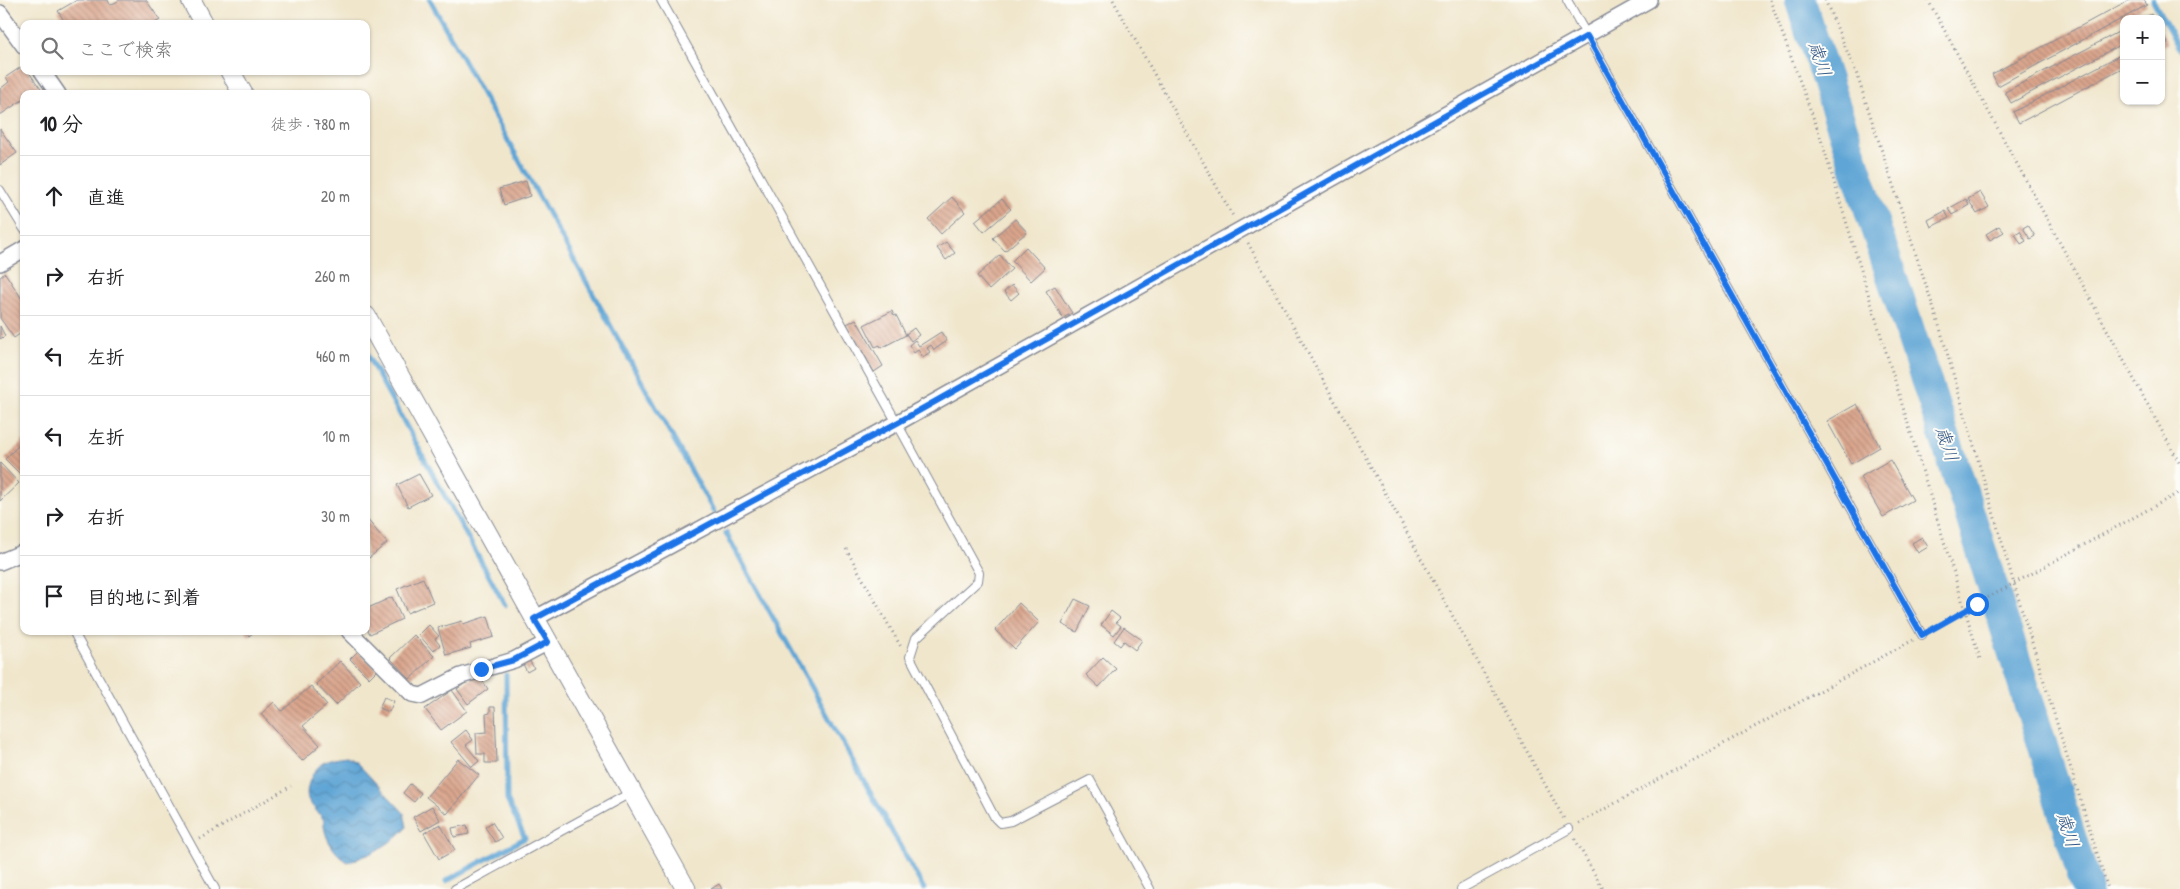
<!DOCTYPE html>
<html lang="ja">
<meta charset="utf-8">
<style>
:root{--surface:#fff;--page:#f6f6f6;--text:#202124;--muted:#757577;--line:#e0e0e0}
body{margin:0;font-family:"Patrick Hand","Klee One",sans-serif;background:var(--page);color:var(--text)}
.controls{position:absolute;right:15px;top:15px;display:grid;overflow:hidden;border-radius:10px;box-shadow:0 1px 4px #0004}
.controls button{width:45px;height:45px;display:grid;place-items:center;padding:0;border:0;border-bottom:1px solid var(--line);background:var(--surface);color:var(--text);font:25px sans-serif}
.stop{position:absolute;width:15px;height:15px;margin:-11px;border:4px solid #1a73e8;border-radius:50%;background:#fff}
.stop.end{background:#1a73e8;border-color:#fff;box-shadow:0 1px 5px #0008}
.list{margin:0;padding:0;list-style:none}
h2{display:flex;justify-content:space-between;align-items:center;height:65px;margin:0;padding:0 20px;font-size:21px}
h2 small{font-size:16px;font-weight:400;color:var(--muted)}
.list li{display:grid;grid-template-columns:32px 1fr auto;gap:15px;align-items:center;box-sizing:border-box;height:80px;padding:0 20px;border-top:1px solid var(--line)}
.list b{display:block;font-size:19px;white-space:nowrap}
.list em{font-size:16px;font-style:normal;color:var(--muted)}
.icon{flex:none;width:28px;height:28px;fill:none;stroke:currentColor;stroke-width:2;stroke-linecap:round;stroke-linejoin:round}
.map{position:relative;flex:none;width:2180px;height:889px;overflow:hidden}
.search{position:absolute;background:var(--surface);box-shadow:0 1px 4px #0004;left:20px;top:20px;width:350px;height:55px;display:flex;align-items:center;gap:12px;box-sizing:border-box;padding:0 18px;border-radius:10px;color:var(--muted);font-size:19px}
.panel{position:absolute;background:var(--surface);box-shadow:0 1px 4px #0004;left:20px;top:90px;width:350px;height:545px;border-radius:10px}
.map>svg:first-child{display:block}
.water{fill:url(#water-waves);stroke:#3d6a9a}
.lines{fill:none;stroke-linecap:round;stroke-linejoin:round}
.stream{stroke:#5fa5d5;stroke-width:5}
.river{stroke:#5fa5d5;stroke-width:31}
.building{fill:url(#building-back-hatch)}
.service-casing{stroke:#868a95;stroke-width:10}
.minor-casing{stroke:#868a95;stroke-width:18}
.tertiary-casing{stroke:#868a95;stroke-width:21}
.path{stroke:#868a95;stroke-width:3;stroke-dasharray:1 4;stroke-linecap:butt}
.service{stroke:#fff;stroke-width:8}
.minor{stroke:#fff;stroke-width:15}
.tertiary{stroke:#fff;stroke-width:19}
.route{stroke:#1a73e8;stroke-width:6}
.labels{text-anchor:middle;stroke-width:4;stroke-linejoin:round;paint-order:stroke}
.water-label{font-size:18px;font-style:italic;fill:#335888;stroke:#fdfcf7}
</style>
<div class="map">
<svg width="2180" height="889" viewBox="0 0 2180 889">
<defs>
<pattern id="water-waves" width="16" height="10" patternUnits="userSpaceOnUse" patternTransform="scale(1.25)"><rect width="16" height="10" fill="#5fa5d5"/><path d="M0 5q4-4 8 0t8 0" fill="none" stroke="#4e87b0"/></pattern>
<pattern id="building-back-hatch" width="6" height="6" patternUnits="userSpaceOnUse" patternTransform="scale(1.25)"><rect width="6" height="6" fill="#daa58c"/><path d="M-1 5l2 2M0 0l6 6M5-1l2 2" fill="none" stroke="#b08776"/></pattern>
</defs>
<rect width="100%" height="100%" fill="#fdfcf7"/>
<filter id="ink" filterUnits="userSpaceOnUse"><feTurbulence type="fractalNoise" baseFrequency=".02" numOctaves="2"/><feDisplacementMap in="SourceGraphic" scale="10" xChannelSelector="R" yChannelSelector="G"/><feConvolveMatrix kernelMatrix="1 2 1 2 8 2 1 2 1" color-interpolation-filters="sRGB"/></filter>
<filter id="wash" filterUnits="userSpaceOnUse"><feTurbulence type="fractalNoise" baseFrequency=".0096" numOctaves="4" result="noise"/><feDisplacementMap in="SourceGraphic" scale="20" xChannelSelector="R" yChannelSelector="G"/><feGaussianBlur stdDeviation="1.12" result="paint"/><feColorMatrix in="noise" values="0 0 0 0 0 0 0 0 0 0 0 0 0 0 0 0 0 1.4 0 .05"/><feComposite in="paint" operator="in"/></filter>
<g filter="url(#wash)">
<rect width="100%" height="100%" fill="#f0e6cc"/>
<!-- water -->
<path class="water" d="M347,757L357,763L404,813L407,827C393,843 369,856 348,862C334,854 323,836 324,820C320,814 313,808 309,801C303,790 313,769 323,763C330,759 339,758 347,757Z"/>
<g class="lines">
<!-- stream -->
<path class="stream" d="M430,0L714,512
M2153,0L2180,50
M366,353L505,605
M726,533L924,889
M446,881L525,838L507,800L506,675"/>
<!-- river -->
<path class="river" d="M1800,0L1962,489L2087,889"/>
</g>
<g id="blocks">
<!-- building -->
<path class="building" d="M77,0H108L110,5L120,0H146L160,20L153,24H66L58,11Z
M2129,0H2144L2147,5L1998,86L1992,74Z
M2151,14L2154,19H2143Z
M2124,29V43L2011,103L2005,92Z
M2162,32L2168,43L2161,47V33Z
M2124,53V67L2019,123L2013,112Z
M24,65V71H28L43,92L40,94H24V99L0,115V89L9,82L6,77Z
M0,129L17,153L0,165Z
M526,181L530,196L504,205L499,189Z
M1980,192L1989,207L1977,214L1968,199Z
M952,197L965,212L941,234L928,219Z
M1002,199L1011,209L984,232L975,221Z
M1966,199L1969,205L1952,215L1948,209Z
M1945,211L1949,218L1931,227L1928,220Z
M1015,219L1027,232L1005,251L993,238Z
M2028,225L2035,236L2030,239L2023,228Z
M1999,226L2004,232L1990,240L1986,234Z
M2020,231L2026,241L2021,244L2015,234Z
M946,242L955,253L946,260L937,248Z
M1026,247L1045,268L1031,281L1012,261Z
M1000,255L1012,269L989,290L977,276Z
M5,273L24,302V331L14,338L0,318V277Z
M1012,285L1019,293L1011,300L1004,292Z
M1055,286L1072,313L1063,318L1046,291Z
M892,311L894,316L896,315L906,335L881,348L880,345L875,347L864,325Z
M856,319L883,366L874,372L847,324Z
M0,326L5,336L0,339Z
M914,328L919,335L911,341L906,334Z
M941,332L947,341L934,350L931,345L927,348L930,352L923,357L918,350L914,353L909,345L915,340L919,346Z
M1857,404L1880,447L1851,464L1827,421Z
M24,440V476L23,477L5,459Z
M1890,460L1913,500L1883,517L1860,477Z
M0,463L19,483L0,501Z
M419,474L431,495L408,507L397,485Z
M366,518L387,543L369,558L366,555Z
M1922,537L1928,547L1918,553L1912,543Z
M423,578L433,602L407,613L397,589Z
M392,597L402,619L370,634L366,626V609Z
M1075,599L1090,606L1077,632L1062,624Z
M1019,603L1039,622L1015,649L995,630Z
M1111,611L1120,618L1116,622L1121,626L1114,635L1101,625Z
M488,616L494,637L470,644L471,648L446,655L438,628L462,621L463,624Z
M429,625L439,636L435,639L440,645L433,651L419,635Z
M1124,627L1142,640L1135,650L1124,641L1120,646L1114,641Z
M245,631H255L249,636Z
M414,635L434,656L410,679L390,658Z
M358,651L377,670L369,678L350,659Z
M1103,657L1116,669L1099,687L1086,675Z
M529,660L534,668L527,672L523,664Z
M340,661L360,682L336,705L316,684Z
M478,674L488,689L468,704L457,689Z
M311,686L327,705L303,726L320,745L302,761L261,714L274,702L282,711Z
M452,690L467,711L441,730L425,709Z
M384,697L394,701L389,712L379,708Z
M490,707H495L497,763H485V754H477L476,733L487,732L486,714L490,713Z
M466,730L473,740L466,745L479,761L472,767L451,742Z
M458,759L479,775L447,814L426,797Z
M410,784L421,793L414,802L403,793Z
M432,806L440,820L421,831L413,817Z
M492,822L502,838L495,842L485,827Z
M440,824L455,850L439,859L424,833Z
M467,825L469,834L454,837L452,828Z
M719,884L722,889H711Z"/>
</g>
</g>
<g filter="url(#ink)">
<use href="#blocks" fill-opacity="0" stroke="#868a95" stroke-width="1"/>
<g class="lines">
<!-- service casing -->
<g class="service-casing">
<path id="service" d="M661,0L897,423L979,573L978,581L916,638L910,657L995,818L1000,823L1011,821L1090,780L1150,889
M1567,0L1922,635
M0,190L24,229
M73,631L215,889
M455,889L632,792
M1461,889L1569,829"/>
</g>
<!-- minor casing -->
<g class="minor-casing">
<path id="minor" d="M0,13L24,46
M42,71L58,94
M0,263L24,249
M0,562L24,552
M534,619L897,423L1649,0
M349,631L412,694L422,696L461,676L514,660L548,642"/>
</g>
<!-- tertiary casing -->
<g class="tertiary-casing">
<path id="tertiary" d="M191,0L204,24
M230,71L243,94
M366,316L686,889"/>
</g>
<!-- path -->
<path class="path" d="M1113,0L1233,216
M1770,0L1820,136L1980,659
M1825,0L1856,72L1939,325L2014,584L2108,889
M1928,0L2180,464
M1248,243L1564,819
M846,549L901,647
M1931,629L2180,492
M1579,823L1913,640
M200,839L291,786
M1575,839L1603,889"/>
<!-- service -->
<use href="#service" class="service"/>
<!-- minor -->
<use href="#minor" class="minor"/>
<!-- tertiary -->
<use href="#tertiary" class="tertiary"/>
</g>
</g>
<g class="lines" filter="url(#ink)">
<!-- route -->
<path class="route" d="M481,669L514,660L548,642L534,619L897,423L1587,36L1922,635L1977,604"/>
</g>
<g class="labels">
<!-- water labels -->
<g class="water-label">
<text transform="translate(1820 59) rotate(72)" y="6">歳川</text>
<text transform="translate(1947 444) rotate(72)" y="6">歳川</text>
<text transform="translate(2068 830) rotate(73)" y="6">歳川</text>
</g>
</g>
</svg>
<div class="controls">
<button>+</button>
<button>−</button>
</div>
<div class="stop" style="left:1977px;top:604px"></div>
<div class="stop end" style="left:481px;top:669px"></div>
<div class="search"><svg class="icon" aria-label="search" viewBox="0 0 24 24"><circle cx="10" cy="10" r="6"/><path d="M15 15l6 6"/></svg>ここで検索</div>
<section class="panel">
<h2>10 分<small>徒歩 · 780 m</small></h2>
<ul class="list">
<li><svg class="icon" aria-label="ahead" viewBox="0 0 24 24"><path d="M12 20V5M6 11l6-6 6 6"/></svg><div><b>直進</b></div><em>20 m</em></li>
<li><svg class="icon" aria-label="right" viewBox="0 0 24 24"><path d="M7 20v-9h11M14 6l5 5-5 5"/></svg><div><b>右折</b></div><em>260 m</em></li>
<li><svg class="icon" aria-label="left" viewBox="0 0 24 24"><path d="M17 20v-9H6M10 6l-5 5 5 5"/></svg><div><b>左折</b></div><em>460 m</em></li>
<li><svg class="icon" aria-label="left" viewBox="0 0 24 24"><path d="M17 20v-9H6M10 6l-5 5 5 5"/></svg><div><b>左折</b></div><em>10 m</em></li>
<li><svg class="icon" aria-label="right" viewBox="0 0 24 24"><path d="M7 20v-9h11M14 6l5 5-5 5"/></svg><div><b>右折</b></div><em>30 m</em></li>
<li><svg class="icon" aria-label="arrive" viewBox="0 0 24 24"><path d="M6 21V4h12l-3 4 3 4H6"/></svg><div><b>目的地に到着</b></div></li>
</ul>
</section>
</div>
